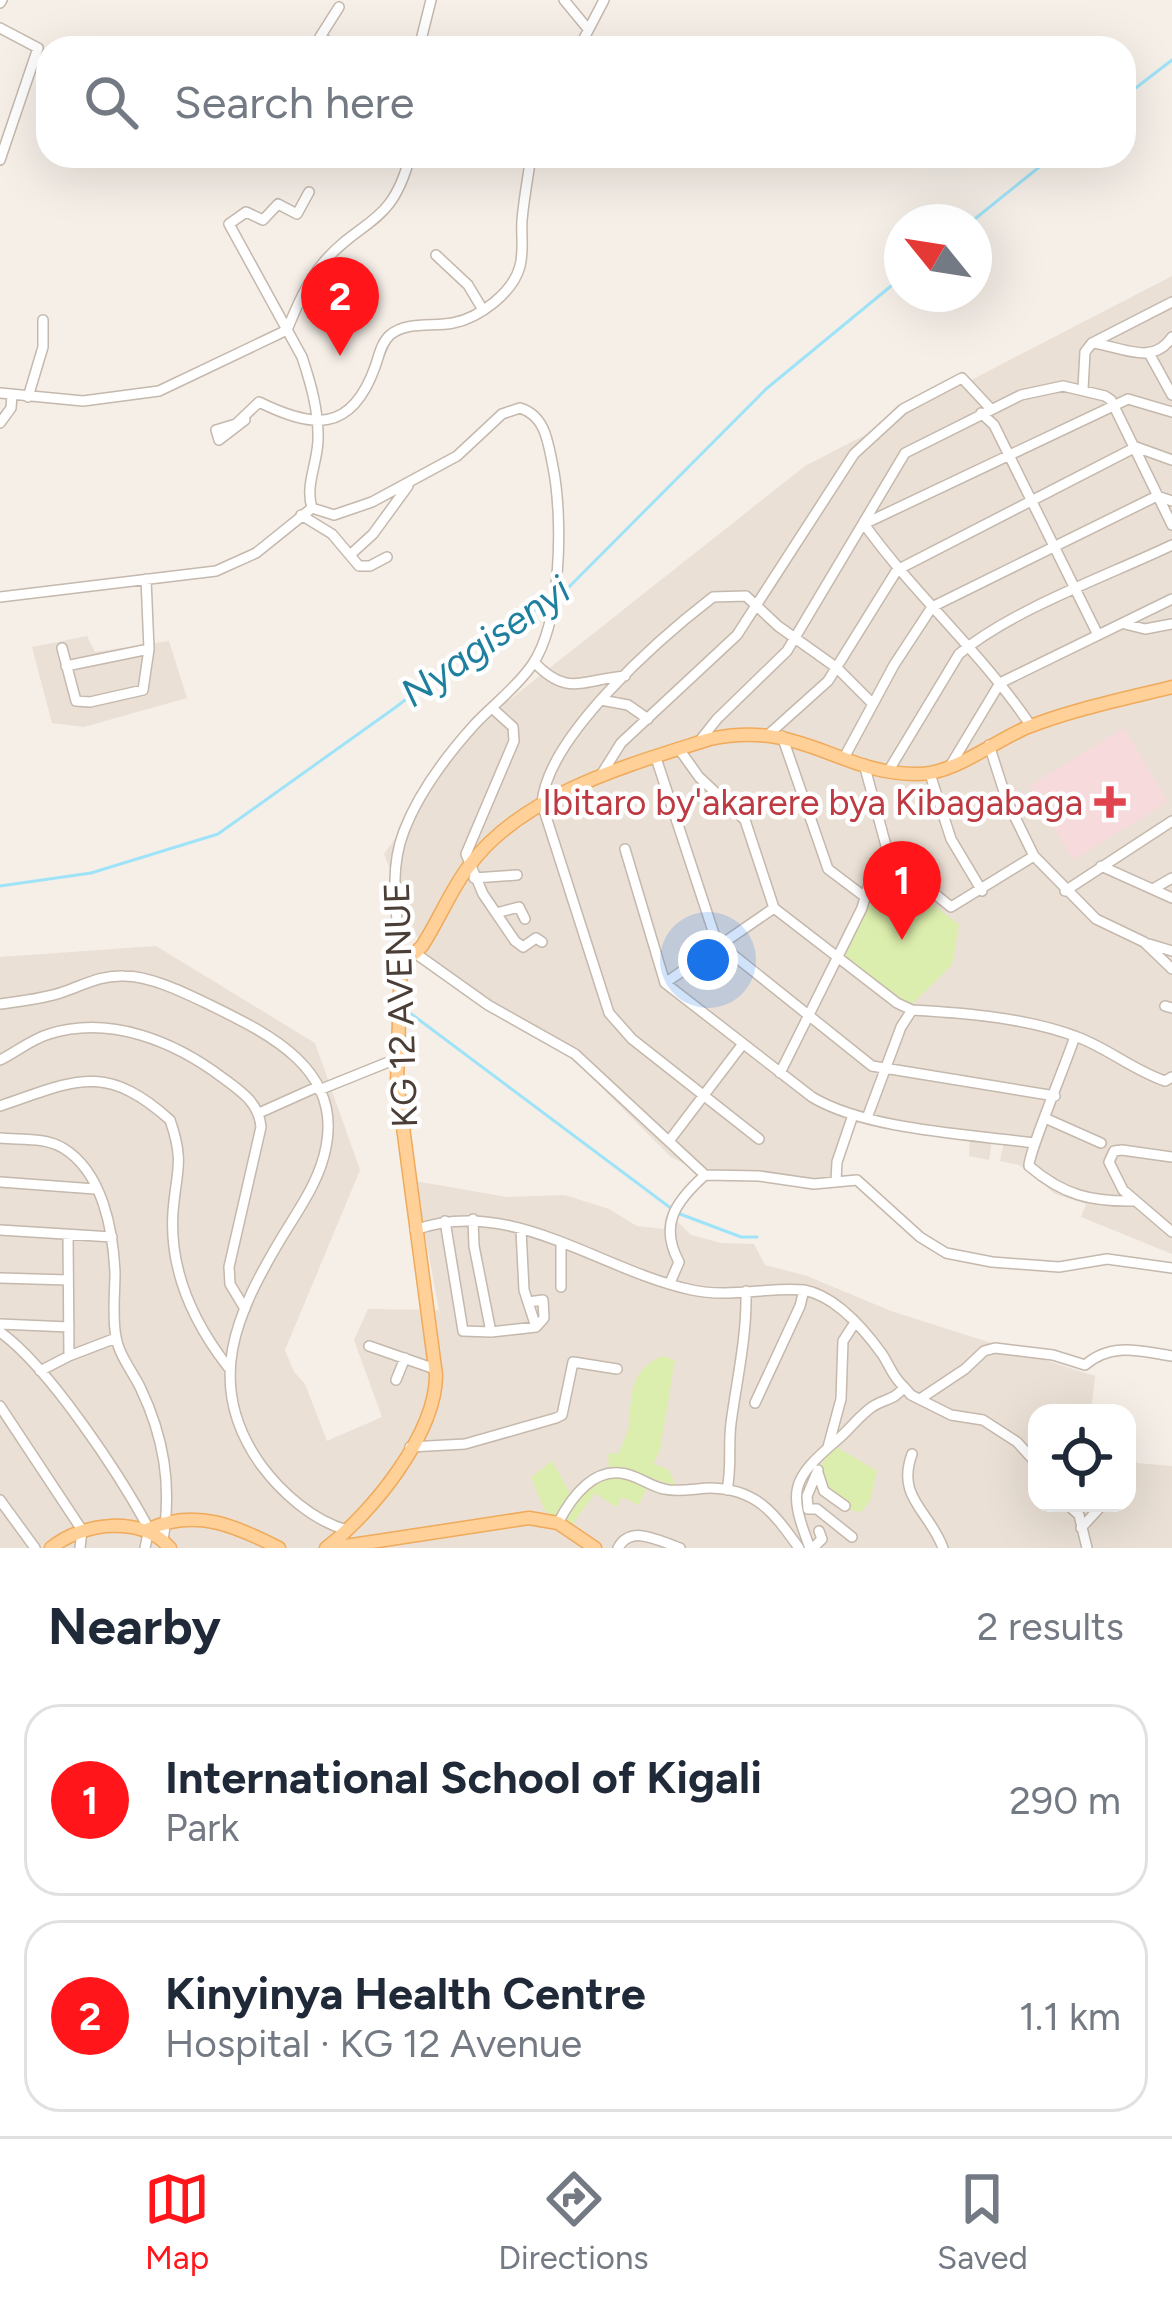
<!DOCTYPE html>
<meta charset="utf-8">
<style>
:root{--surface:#fff;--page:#f6f6f7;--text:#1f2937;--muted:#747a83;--line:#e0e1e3;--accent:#ff151a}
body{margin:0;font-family:Figtree,sans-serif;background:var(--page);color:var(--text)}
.controls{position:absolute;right:36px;bottom:36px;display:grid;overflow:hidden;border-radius:24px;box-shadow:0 12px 48px #0002}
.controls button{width:108px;height:108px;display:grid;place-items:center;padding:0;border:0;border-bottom:3px solid var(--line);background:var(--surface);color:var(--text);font:60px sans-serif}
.compass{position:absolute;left:884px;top:204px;width:108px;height:108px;border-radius:50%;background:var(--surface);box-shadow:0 12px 48px #0002;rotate:300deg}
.you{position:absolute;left:708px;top:960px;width:42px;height:42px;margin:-30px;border:9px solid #fff;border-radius:50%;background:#1a73e8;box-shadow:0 0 0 18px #1a73e833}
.badge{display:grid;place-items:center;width:78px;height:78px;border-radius:50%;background:var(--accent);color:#fff;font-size:39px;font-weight:700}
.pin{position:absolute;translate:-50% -99px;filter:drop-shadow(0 3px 6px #0008)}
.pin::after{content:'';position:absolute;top:63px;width:42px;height:36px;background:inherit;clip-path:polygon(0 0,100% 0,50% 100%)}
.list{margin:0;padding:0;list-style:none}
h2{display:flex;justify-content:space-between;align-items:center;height:156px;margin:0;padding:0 48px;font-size:51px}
h2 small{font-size:39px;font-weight:400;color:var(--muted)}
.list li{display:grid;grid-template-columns:78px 1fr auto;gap:36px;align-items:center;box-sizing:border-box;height:192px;margin:0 24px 24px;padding:0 24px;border:3px solid var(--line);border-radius:36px}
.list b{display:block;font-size:45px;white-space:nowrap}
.list p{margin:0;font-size:39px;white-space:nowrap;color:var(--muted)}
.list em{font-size:39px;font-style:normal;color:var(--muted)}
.icon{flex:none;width:66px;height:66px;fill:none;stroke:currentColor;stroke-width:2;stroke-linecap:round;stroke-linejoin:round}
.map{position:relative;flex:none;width:1172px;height:1548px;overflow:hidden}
.search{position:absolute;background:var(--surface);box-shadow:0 12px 48px #0002;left:36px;right:36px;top:36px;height:132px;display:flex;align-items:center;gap:30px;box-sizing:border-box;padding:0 42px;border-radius:36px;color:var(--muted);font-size:45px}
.sheet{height:588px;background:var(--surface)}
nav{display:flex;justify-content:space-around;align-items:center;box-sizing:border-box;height:168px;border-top:3px solid var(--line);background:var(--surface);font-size:33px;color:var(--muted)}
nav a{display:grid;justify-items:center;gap:6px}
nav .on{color:var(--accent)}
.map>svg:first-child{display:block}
.residential{fill:#eae0d5}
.medical{fill:#f7dadb}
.green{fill:#dceead}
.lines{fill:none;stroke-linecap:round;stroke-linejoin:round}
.stream{stroke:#9fe3f8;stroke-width:3}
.minor-casing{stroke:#c5b8ac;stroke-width:12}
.major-casing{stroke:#f0aa5b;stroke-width:15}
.minor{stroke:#fff;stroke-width:9}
.major{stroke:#ffd097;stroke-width:12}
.health-dot{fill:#e0444e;stroke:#fff;stroke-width:4.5}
.labels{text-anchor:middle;stroke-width:9;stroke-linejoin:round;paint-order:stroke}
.health-label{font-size:36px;fill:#be3a42;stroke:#fff;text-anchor:end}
.street-label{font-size:36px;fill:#4a3e36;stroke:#fff}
.water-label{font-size:39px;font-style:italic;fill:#1f7f9f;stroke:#fff}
</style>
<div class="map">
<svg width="1172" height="1548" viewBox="0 0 1172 1548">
<rect width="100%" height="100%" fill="#f6efe8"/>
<!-- residential -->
<path class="residential" d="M1172,276V1254L1081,1217L1086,1204L1055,1194L1019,1165L1000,1161L1004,1142L992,1140L989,1160L969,1156L970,1137L854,1118L836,1179L814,1184L705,1175L671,1157L584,1070L544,1036L490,1013L429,967L384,854L475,727L805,466Z
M87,636L95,652L169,641L187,698L84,727L52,723L32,647Z
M156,946L315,1043L360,1170L285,1350L294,1372L305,1384L327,1441L382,1417L354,1340L368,1309L439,1310L415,1181L507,1197L565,1195L609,1209L637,1226L664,1229L672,1216L691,1235L721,1243L754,1244L765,1265L807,1276L891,1311L1095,1376L1091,1413H1037V1503H1127V1451L1134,1453L1137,1463L1172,1466V1548H0V957Z"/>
<!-- medical -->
<path class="medical" d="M1124,728L1168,802L1073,860L1029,786Z"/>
<!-- green -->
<path class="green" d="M881,863L959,925L952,965L911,1005L841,956Z
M662,1356L675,1360L660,1450L653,1464L668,1469L676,1486L651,1478L639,1505L622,1497L616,1507L595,1493L572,1525L545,1511L531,1477L552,1461L570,1493L609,1468L608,1454L619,1453C622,1443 628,1435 629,1424C632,1392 629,1372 662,1356Z
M833,1445L877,1471L870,1501L861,1512L848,1510L821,1485L820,1468Z"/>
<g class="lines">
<!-- stream -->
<path class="stream" d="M1124,97L1172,60
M971,222L1053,156
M556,600L766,389L902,277
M0,886L91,873L218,834L396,707L506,622L548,605
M406,1010L672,1209
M680,1214L741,1237H757"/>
<!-- minor casing -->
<g class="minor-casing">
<path id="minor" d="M564,0L588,29
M0,3L2,0
M339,7L320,37L331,43L371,48
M0,28L38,48L0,160
M419,48L431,0
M579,48L604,0
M309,192L297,214L278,204L263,220L246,212L229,224L302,357C311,384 319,412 318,441C317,464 305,486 312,508L334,515L372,502L457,456L502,414L520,408C546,416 548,443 553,467C563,517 562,622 532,665C517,687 494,704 475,724C447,755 419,792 404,831C388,872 397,915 401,958
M436,255L468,285L483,310
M287,330C296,308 307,282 323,263C361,218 392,227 410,156
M1092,343L1172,302
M1150,355L1172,395
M1083,389L1085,352L1092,343C1121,346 1152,367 1172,337
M0,393L83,401L159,391L287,330
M28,397L43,347V320
M981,413L994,425L1098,635
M245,420L219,440L216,430L236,424L259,402C312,428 351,434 375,367C379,356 381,343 390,335C406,321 433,327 453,323C479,318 513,293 520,266C524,251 521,235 522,220C524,198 528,177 531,156
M0,423L11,408L12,395
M301,515L332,534L359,566H370L387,557
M350,555L373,534L408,486
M0,597L216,571L256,553L312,508
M1125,624L1145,629L1172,624
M62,648L76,701L90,702L143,690L149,649L146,579
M534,662C567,697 581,680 625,676
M66,666L149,649
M601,700L628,705L648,719
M492,708L513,727L514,741L466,854L483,894L515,941L523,947L536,938L542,942
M1031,726C982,653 915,595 864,524L1128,399L1172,412
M769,734L828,681L897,570L1136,447L1172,460
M782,736L828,869L865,897
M698,743L717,719L787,651L905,453L1021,395L1063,386L1105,396L1111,400L1172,525
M989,745L1007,801L1034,856L1096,919L1144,942L1172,969
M679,749L699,777L745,820L774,908L897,1003L912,1010C966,1013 1029,1018 1080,1038C1110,1050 1135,1071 1165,1081L1172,1077
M845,756L894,665L932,607L1157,496L1172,501
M656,758L715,937L722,946L872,1066L1055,1096
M864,764L889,857L951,907L1034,856
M950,766L1000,683L1172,599
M889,770L959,654C1013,609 1107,576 1172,545
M930,774L951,839L982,891
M601,775L621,743L737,635L854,454L903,409L962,378L990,408
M625,849L665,983L812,1097C867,1130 969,1134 1034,1143
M1101,866L1172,898
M474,878L517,875
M1153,889L1172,878
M1065,891L1172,821
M496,913L519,907L525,919
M1149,944L1172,951
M415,953L488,1005L575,1054L705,1175L759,1176L814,1184L857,1180L920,1237L946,1253L992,1262L1059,1267L1107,1259L1172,1268
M665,983L774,908
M0,1004C21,1001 43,999 63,992C84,985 100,975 124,976C151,976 185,993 210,1005C267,1033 342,1068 326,1147C320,1180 299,1209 282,1237C236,1314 203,1384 261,1465C281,1492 313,1521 347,1530
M1165,1006L1172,1008
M1075,1036C1068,1059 1028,1154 1029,1166C1063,1195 1091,1202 1135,1201
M0,1060C16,1052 32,1039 49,1034C110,1015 174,1041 223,1078C241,1091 259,1103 261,1127L229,1267L230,1284L245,1309
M780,1073L862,908L875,863L888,852
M319,1090L396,1059
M0,1106C74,1081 104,1061 170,1120C185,1163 176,1171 173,1212C169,1271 193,1322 228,1367
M259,1113L317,1087
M867,1118L901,1027L912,1010
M1047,1119L1101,1143
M0,1138C21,1140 45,1137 63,1148C103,1172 113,1231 115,1272C115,1293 112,1317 116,1337C119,1355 132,1371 140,1387C164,1437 172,1485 163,1540
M759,1139L632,1039L609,1013L542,804C546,737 661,637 713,597L746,596L778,626L837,668L873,704
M669,1141L742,1045
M1172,1157L1122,1150L1114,1151L1109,1162L1123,1190L1172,1232
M836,1181L837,1162L853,1115
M0,1182L95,1189
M473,1219L474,1246L491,1332
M445,1221L463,1331L491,1332L536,1327L544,1318L543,1300L528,1302
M0,1230L112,1237
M415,1230C511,1195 601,1271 692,1290C729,1298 767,1287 804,1290C835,1296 864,1329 882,1354C890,1366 892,1376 904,1387C895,1400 884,1399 872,1407C860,1415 849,1430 837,1440C790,1480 788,1491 810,1548
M521,1230L524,1290L536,1327
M0,1278L68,1280
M670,1283L679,1262C659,1225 675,1202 705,1175
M561,1287V1244
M0,1324L69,1327
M0,1332C49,1367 120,1475 149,1529L145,1548
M369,1346L435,1369
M69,1356L116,1338
M40,1371L69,1356L68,1235
M396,1380L405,1358
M904,1387L911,1395L951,1415L983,1420L1017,1442L1037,1464
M920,1399L965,1369L984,1351L995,1348L1053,1355L1085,1365C1111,1342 1140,1351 1172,1356
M755,1403L800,1306L804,1290
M0,1406L82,1530L80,1548
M410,1447L465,1444L556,1418L562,1415L573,1362L617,1369
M828,1447L841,1399L843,1341L854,1324
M912,1454C896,1498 929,1510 943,1548
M818,1470L807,1496L808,1509H817L852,1537
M818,1473L824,1491L845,1506
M1127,1480L1129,1462
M727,1490C732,1467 728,1446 731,1423C737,1378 747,1337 746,1291
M0,1500L35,1548
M1066,1503L1079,1515L1087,1548
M558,1523C570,1500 590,1470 620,1473C636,1474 649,1486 664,1489C680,1493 696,1488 711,1488C757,1489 774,1513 799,1548
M1081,1528L1104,1503
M618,1548C631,1524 659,1541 680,1548
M813,1548L822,1539L819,1531"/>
</g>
<!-- major casing -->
<g class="major-casing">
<path id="major" d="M149,1529C196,1508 236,1526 279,1548
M51,1548C83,1522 141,1515 170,1548
M326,1548C371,1514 436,1434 436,1375L397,1082L401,958L415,953L422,946C439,920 450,891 469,866C522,794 628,765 710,739C802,719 840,775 918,774C955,774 994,741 1028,727C1074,709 1124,699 1172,687
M332,1548L529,1518L558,1523L595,1548"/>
</g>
<!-- minor -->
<use href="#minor" class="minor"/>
<!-- major -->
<use href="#major" class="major"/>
</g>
<!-- markers -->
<path class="health-dot" d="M1104 784h12v12h12v12h-12v12h-12v-12h-12v-12h12z"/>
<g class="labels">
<!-- health labels -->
<g class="health-label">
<text x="1083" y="815">Ibitaro by'akarere bya Kibagabaga</text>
</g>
<!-- street labels -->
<g class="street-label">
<text transform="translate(400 1005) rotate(-92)" y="13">KG 12 AVENUE</text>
</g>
<!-- water labels -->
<g class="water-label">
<text transform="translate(485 641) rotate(-35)" y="14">Nyagisenyi</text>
</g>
</g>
</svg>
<div class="controls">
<button><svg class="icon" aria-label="locate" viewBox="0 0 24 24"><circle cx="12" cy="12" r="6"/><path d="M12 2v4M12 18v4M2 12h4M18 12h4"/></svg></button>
</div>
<svg class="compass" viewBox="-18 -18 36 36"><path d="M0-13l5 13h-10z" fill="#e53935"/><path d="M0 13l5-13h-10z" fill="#747a83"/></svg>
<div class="you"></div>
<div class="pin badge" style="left:902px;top:940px">1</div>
<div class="pin badge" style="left:340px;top:356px">2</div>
<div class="search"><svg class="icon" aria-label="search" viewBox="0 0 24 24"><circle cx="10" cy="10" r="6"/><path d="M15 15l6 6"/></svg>Search here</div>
</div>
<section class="sheet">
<h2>Nearby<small>2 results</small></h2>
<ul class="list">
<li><span class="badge">1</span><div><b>International School of Kigali</b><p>Park</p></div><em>290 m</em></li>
<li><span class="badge">2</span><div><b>Kinyinya Health Centre</b><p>Hospital · KG 12 Avenue</p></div><em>1.1 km</em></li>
</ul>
</section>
<nav>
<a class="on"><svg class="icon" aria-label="map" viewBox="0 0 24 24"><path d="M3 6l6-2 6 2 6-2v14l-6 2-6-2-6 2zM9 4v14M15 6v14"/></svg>Map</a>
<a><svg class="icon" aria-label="directions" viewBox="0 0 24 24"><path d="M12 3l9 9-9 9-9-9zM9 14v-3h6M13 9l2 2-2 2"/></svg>Directions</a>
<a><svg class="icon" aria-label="saved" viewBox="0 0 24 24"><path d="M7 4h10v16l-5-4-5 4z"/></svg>Saved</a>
</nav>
